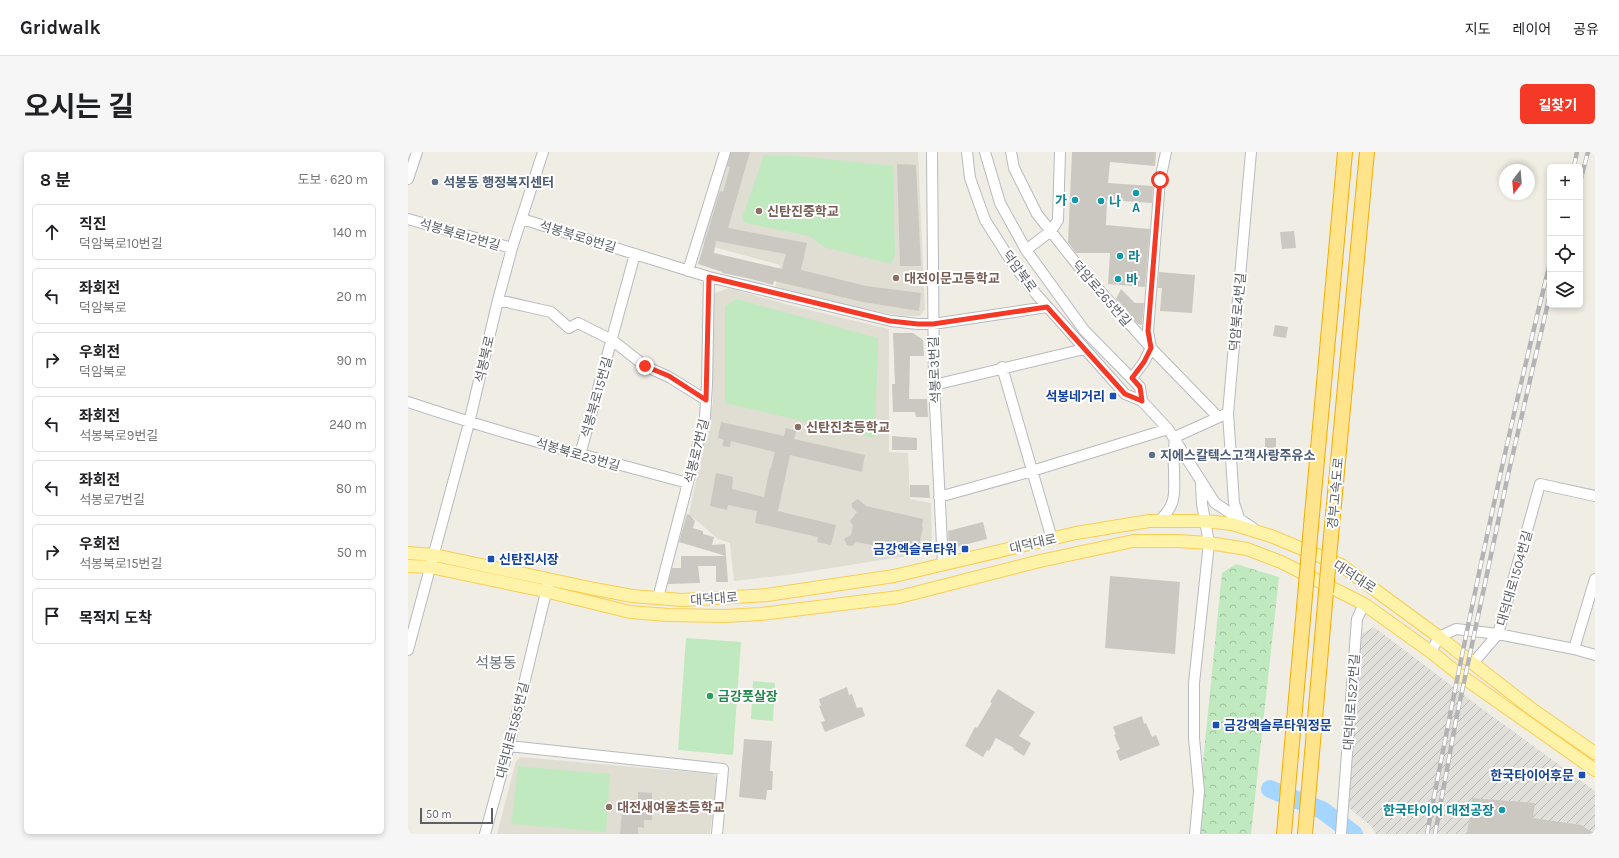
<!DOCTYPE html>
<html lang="ko">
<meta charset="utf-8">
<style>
:root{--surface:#fff;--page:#f6f6f6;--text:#202124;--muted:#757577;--line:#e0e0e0;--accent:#f43926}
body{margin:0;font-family:Karla,"Noto Sans KR",sans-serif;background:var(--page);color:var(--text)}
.controls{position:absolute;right:12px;top:12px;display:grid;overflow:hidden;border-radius:6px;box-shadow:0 2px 6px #0003}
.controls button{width:36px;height:36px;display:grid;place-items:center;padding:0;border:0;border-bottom:1px solid var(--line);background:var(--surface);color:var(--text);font:20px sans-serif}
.compass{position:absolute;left:1091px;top:12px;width:36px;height:36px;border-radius:50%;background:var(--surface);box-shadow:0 2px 6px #0003;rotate:196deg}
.scale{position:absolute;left:12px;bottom:10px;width:73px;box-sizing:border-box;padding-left:4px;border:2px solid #5c6066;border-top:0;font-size:11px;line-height:14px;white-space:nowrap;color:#5c6066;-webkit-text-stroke:3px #fff;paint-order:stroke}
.stop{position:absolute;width:12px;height:12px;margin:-9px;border:3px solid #f43926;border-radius:50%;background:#fff}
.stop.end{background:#f43926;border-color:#fff;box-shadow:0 1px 4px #0008}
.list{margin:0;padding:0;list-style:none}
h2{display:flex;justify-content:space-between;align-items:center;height:52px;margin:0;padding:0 16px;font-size:17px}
h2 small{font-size:13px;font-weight:400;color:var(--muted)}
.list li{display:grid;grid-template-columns:26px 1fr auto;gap:12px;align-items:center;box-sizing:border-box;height:56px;margin:0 8px 8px;padding:0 8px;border:1px solid var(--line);border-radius:6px}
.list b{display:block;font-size:15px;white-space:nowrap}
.list p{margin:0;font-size:13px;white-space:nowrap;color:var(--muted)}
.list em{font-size:13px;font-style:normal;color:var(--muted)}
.icon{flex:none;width:22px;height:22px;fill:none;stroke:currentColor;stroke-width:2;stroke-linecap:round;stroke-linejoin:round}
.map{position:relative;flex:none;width:1187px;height:682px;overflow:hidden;border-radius:6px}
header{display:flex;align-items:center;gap:24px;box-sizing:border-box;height:56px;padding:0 20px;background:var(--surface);border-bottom:1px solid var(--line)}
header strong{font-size:19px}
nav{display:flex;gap:22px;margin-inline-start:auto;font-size:14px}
.intro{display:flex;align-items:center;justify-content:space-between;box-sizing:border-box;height:96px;padding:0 24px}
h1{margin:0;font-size:28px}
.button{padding:10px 18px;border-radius:6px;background:var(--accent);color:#fff;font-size:14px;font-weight:700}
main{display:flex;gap:24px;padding:0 24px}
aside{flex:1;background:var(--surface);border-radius:6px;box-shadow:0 2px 6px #0003}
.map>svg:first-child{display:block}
.industrial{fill:url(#industrial-furrows)}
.education{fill:#e0ddd3}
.park{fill:url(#park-crowns)}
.pitch{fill:#c0e9c0}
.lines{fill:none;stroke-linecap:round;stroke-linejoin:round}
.river{stroke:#a5d6ff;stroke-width:18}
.building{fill:#cbc8c1;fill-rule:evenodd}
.minor-casing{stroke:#b7babf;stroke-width:12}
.major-casing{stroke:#face53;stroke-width:14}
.highway-casing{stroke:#f4ac00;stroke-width:16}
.minor{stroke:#fff;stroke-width:10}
.major{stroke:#fff3aa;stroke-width:12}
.highway{stroke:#ffe48c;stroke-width:14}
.rail-casing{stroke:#b4b4b6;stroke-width:4.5}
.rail{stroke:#fff;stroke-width:3;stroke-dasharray:9;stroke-linecap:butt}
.highway-bridge-casing{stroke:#f4ac00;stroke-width:16;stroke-linecap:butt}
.highway-bridge{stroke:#ffe48c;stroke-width:14}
.route{stroke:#f43926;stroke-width:5}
.service-dot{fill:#5c6f8a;stroke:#fff;stroke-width:1.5}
.culture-dot{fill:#0f9aa8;stroke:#fff;stroke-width:1.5}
.education-dot{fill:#8d6e63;stroke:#fff;stroke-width:1.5}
.transit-dot{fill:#1a4fb4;stroke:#fff;stroke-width:1.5}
.leisure-dot{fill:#2e9e5b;stroke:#fff;stroke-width:1.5}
.labels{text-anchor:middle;stroke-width:4;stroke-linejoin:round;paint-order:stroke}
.service-label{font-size:13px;font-weight:bold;fill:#4e5e75;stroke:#fff;text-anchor:start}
.culture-label{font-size:13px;font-weight:bold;fill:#0d838f;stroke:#fff;text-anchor:start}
.education-label{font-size:13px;font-weight:bold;fill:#785e54;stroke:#fff;text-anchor:start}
.street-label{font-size:13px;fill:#5c6066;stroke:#fff}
.transit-label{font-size:13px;font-weight:bold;fill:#164399;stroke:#fff;text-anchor:end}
.leisure-label{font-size:13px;font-weight:bold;fill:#27864d;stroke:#fff;text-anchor:start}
.quarter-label{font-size:15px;fill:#6d7278;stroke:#fff}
</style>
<header>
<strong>Gridwalk</strong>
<nav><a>지도</a><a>레이어</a><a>공유</a></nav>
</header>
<div class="intro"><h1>오시는 길</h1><a class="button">길찾기</a></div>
<main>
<aside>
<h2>8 분<small>도보 · 620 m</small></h2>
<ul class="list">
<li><svg class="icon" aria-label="ahead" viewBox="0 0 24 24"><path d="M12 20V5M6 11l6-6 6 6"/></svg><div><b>직진</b><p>덕암북로10번길</p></div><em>140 m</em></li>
<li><svg class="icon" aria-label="left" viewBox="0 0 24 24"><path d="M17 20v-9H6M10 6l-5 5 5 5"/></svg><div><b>좌회전</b><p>덕암북로</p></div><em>20 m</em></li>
<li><svg class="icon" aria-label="right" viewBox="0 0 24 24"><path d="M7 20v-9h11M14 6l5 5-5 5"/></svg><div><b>우회전</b><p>덕암북로</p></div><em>90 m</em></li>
<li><svg class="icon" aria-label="left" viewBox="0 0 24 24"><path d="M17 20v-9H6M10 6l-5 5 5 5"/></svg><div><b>좌회전</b><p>석봉북로9번길</p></div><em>240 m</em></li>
<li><svg class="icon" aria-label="left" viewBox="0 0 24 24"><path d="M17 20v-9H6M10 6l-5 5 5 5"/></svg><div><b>좌회전</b><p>석봉로7번길</p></div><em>80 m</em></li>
<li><svg class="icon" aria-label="right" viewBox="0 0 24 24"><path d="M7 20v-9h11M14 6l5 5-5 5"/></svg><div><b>우회전</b><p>석봉북로15번길</p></div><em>50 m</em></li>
<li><svg class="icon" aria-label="arrive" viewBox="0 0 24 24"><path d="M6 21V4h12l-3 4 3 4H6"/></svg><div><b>목적지 도착</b></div></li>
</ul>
</aside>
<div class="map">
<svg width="1187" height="682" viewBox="0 0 1187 682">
<defs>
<pattern id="industrial-furrows" width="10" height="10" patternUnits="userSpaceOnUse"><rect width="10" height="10" fill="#e0dfd9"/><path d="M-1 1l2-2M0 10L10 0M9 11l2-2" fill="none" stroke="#b9b8b4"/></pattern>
<pattern id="park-crowns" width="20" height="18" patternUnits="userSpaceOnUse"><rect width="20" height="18" fill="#c0e9c0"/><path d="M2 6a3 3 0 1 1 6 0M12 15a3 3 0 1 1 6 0" fill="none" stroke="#9fc0a0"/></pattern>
</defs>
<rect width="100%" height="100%" fill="#f0ede5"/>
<!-- industrial -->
<path class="industrial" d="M966,475L1069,553L1187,639V682H968L964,675L940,655L951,483Z"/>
<!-- education -->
<path class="education" d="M316,0H510L517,158L512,164H493L437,153L367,137L372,113L291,91Z
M321,136L381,153L481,177V300L500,301L502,347L523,351L524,400L379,423L326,429L322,391L310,387L281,362L305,251L304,142Z
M113,605L305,622L309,627L302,682H89L108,609Z"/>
<!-- park -->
<path class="park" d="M828,412L871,425L843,682H791L795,610L814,421Z"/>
<!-- pitch -->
<path class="pitch" d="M356,3L391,4L485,14L487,103L483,112L416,95L401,84L337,71L334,66Z
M329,147L470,186L467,286L317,251V154Z
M278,486L333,490L325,603L270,598Z
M345,529L367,531L365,569L343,567Z
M110,614L202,622L198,680L103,672Z"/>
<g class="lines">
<!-- river -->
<path class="river" d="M862,637L914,658L946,682"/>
</g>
<!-- building -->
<path class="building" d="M323,0H342L320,76L399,91L393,118L458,134L513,141L511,159L455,150L366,129L365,133L339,126L314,121V120L290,112L312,39L315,40L322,15L319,14ZM308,89L378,102L374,117L306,101Z
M664,0H748L747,14L702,10L700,31L745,34L744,51L699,48L698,73L742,77L737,135L700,132L702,101H668L660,90Z
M489,12L508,13L513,114H492Z
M886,79L888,96L874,97L872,80Z
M751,120L787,123L784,161L752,159L754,136H750Z
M713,137L727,151H736L734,173L730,172L708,147Z
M867,173L880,175L878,186L865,184Z
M485,181H505L515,188L516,204H502L501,247H519L520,265H508L507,260H485L484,232H487Z
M313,270L376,284L378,276L388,279L386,287L457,303L454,320L382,303L370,359L428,373L423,393L409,390L410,385L347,371L349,359L320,353L319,358L302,354L308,321L325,325L324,337L356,345L362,316H363L367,300L323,289L322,295L314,294L316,288L310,286Z
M484,284L509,286V298H484Z
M857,286H868V298H857Z
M502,333H521L522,346L502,345Z
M450,347L458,354L515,367L514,374L515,376L509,402L448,390L444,394L439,393L436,387L443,383L445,374L442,369L449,360L444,355V351Z
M279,362L282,363L287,369L285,376L295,379V382L306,385L304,393L317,392L318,404L271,390Z
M575,370L579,387L541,397L540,379Z
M273,404H318L320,430H308V414H290L292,431L260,432L264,416H273Z
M702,424L772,430L767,502L697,496Z
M439,535L441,543L444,542L449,556L454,555L457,564L417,580L413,570L417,569L411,554H413L411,547Z
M590,537L627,560L611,584L623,591L616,604L605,597L606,596L588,586L581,599L579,598L575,605L557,594L567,575L569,576L584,551L582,550Z
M734,564L736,572L738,571L744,585L748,583L752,593L712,609L708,599L712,597L706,583L708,582L705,575Z
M336,587L364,589L362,619H365L364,638H359L358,648L331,645Z
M230,640L244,641V668H236V676L230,675V682H212L215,648L230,650Z
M1064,646L1127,651L1125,666L1173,673L1187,682H1059Z"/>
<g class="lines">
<!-- minor casing -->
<g class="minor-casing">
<path id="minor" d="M524,0L526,233L535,412
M559,0L562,26L577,68L603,109L628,142L717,242L734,249L760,277L807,351L845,376
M577,0L592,51L618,98L676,178L732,235L734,249
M603,0L606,16L629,62L675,120L743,196L810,265
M0,27L9,0
M0,67L104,96
M114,67L301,125L483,169L510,172H525L639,155
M618,98L643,79L650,68L652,0
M280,119L317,0
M90,148L143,160L161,176L170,171L204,188L237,214L261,225L298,248
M594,215L644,387
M724,226L736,210L743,196L740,179L752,28L758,0
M526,233L676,197
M0,250C92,281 186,306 280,331
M820,261L826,351L831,366
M767,285L820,261L843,0
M172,303L227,102
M531,345L624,319L760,277
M751,369C770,351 766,341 766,317C765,306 766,296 767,285
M250,446L297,265L299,232L301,125
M1166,497L1187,427
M0,498L61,271L90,148L104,96L135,0
M1023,500L1031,485L1048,477L1090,482L1166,497L1187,503
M1065,511L1090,482L1132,332L1187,344
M101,594L315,617L309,682
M77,682L101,594L140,432
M787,682L791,639L786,586V531L801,391L794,352L793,331
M933,682L949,467L956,452"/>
</g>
<!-- major casing -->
<g class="major-casing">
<path id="major" d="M0,401L26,403L182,436L224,444L274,448L359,443L486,424L668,381L741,369H797L824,372L863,384L933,413L1031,485L1125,558L1187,601
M0,414L22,415L137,439L222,460L260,463L316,464L353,462L491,445L632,409L725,389H770L801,391L839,397L873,410L956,452L1023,500L1052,523L1187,618"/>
</g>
<!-- highway casing -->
<g class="highway-casing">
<path id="highway" d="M903,374L937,0
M923,384L959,0
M876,682L898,433
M897,682L918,440"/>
</g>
<!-- minor -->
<use href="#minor" class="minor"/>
<!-- major -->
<use href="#major" class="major"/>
<!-- highway -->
<use href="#highway" class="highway"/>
<!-- rail casing -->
<g class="rail-casing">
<path id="rail" d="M1166,15L1169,0
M1172,30L1180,0
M1019,682C1055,491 1095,300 1142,111
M1027,682L1049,563L1100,323L1142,142"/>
</g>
<!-- rail -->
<use href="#rail" class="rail"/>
<!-- highway-bridge casing -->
<g class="highway-bridge-casing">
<path id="highway-bridge" d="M898,433L903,374
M918,440L923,384"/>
</g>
<!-- highway-bridge -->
<use href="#highway-bridge" class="highway-bridge"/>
</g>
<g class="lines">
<!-- route -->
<path class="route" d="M237,214L261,224L298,248L301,125L482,169L510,172H525L639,155L717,242L734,249L732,235L724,226L736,210L743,196L740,179L752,28"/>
</g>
<!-- markers -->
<g class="service-dot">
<circle cx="27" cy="30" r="4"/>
<circle cx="744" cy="303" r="4"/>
</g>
<g class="culture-dot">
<circle cx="728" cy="41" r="4"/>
<circle cx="667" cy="48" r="4"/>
<circle cx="693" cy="49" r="4"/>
<circle cx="712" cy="104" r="4"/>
<circle cx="710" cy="127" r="4"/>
<circle cx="1094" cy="658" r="4"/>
</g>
<g class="education-dot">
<circle cx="351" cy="59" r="4"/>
<circle cx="488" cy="126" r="4"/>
<circle cx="390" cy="275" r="4"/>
<circle cx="201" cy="655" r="4"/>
</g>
<g class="transit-dot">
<rect x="701" y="240" width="8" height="8" rx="2"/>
<rect x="553" y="393" width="8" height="8" rx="2"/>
<rect x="79" y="403" width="8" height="8" rx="2"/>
<rect x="804" y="569" width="8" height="8" rx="2"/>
<rect x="1170" y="619" width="8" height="8" rx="2"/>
</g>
<circle class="leisure-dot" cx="302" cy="544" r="4"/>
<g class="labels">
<!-- service labels -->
<g class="service-label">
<text x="35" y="35">석봉동 행정복지센터</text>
<text x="752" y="308">지에스칼텍스고객사랑주유소</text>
</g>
<!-- culture labels -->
<g class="culture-label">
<text x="659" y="53" text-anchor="end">가</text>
<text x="701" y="54">나</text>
<text x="728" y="60" text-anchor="middle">A</text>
<text x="720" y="109">라</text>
<text x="718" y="132">바</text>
<text x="1086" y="663" text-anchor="end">한국타이어 대전공장</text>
</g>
<!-- education labels -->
<g class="education-label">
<text x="359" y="64">신탄진중학교</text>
<text x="496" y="131">대전이문고등학교</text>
<text x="398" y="280">신탄진초등학교</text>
<text x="209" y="660">대전새여울초등학교</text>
</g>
<!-- street labels -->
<g class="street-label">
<text transform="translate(52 82) rotate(16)" y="5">석봉북로12번길</text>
<text transform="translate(170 84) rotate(17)" y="5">석봉북로9번길</text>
<text transform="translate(612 119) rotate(54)" y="5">덕암북로</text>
<text transform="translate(694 141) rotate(49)" y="5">덕암로265번길</text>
<text transform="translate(829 160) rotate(-85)" y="5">덕암북로4번길</text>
<text transform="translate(76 207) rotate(-77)" y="5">석봉북로</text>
<text transform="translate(526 218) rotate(-92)" y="5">석봉로3번길</text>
<text transform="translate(188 245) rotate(-74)" y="5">석봉북로15번길</text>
<text transform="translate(288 299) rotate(-76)" y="5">석봉로7번길</text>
<text transform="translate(170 302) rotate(16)" y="5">석봉북로23번길</text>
<text transform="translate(927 341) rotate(-85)" y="5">경부고속도로</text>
<text transform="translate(625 391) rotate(-13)" y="5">대덕대로</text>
<text transform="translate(947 424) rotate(33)" y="5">대덕대로</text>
<text transform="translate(1106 426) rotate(-74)" y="5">대덕대로1504번길</text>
<text transform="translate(306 446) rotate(-4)" y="5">대덕대로</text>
<text transform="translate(943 550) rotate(-86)" y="5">대덕대로1527번길</text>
<text transform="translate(104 578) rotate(-76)" y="5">대덕대로1585번길</text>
</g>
<!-- transit labels -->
<g class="transit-label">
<text x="697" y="249">석봉네거리</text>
<text x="549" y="402">금강엑슬루타워</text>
<text x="91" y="412" text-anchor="start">신탄진시장</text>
<text x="816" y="578" text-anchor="start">금강엑슬루타워정문</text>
<text x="1166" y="628">한국타이어후문</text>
</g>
<!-- leisure labels -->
<g class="leisure-label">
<text x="310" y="549">금강풋살장</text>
</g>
<!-- quarter labels -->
<g class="quarter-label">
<text x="88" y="516">석봉동</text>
</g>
</g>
</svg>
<div class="controls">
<button>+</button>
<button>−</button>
<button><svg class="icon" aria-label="locate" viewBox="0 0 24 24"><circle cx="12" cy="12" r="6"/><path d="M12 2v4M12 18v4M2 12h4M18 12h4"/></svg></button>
<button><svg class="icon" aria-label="layers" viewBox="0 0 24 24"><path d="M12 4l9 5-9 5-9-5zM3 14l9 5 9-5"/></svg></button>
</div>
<svg class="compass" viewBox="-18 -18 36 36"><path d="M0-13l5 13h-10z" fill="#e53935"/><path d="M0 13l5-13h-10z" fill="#757577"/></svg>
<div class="scale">50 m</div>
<div class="stop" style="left:752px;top:28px"></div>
<div class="stop end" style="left:237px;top:214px"></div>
</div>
</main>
